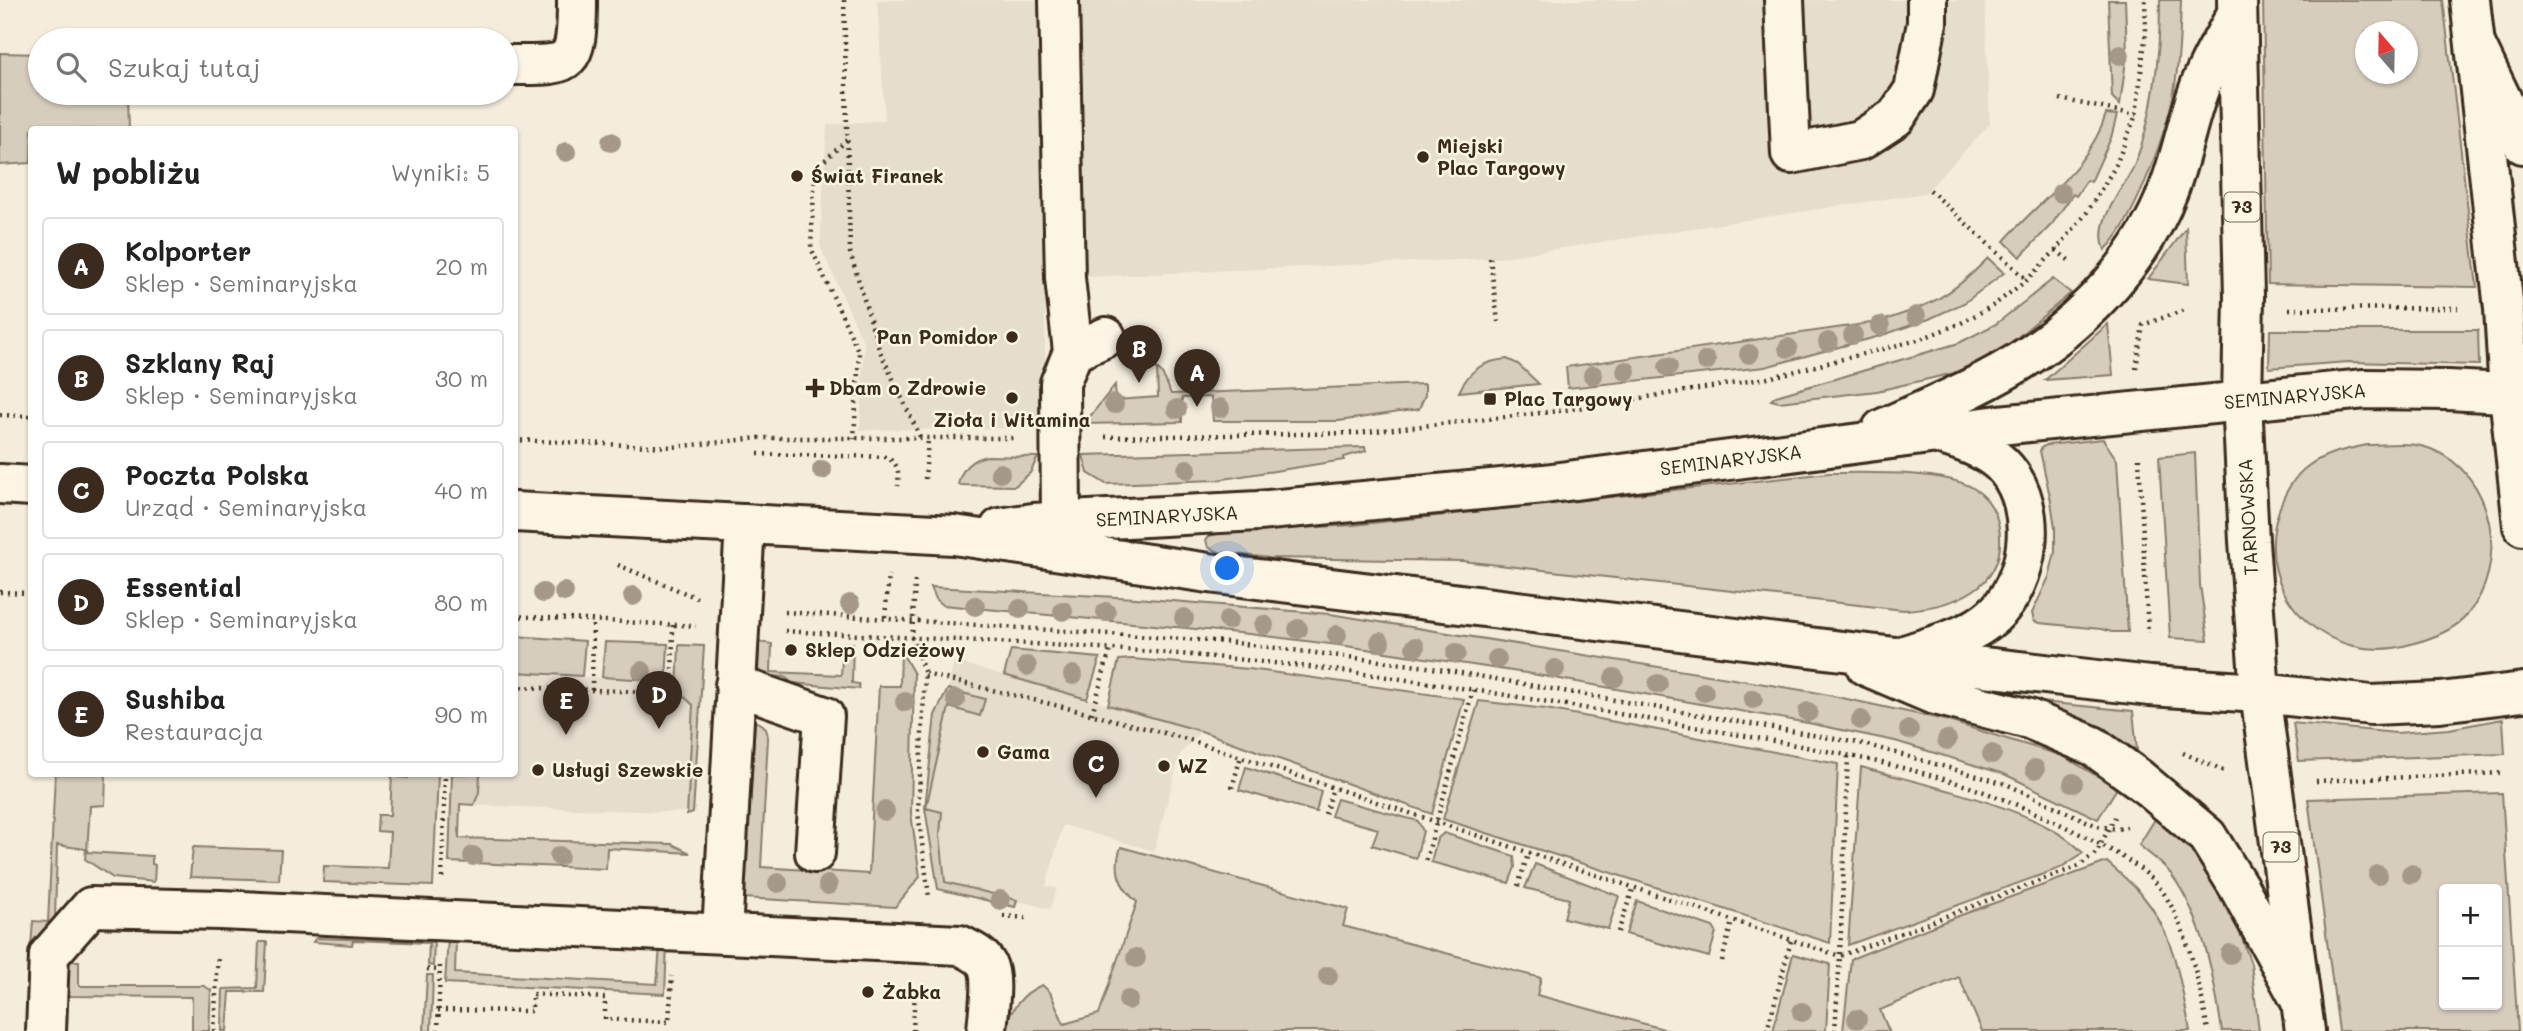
<!DOCTYPE html>
<html lang="pl">
<meta charset="utf-8">
<style>
:root{--surface:#fff;--page:#f6f6f6;--text:#222;--muted:#767676;--line:#e0e0e0;--accent:#3b2a1e}
body{margin:0;font-family:Mali,sans-serif;background:var(--page);color:var(--text)}
.controls{position:absolute;right:21px;bottom:21px;display:grid;overflow:hidden;border-radius:7px;box-shadow:0 2px 5px #0004}
.controls button{width:63px;height:63px;display:grid;place-items:center;padding:0;border:0;border-bottom:2px solid var(--line);background:var(--surface);color:var(--text);font:35px sans-serif}
.compass{position:absolute;left:2355px;top:21px;width:63px;height:63px;border-radius:50%;background:var(--surface);box-shadow:0 2px 5px #0004;rotate:340deg}
.you{position:absolute;left:1228px;top:569px;width:24px;height:24px;margin:-18px;border:5px solid #fff;border-radius:50%;background:#1a73e8;box-shadow:0 0 0 10px #1a73e833}
.badge{display:grid;place-items:center;width:46px;height:46px;border-radius:50%;background:var(--accent);color:#fff;font-size:23px;font-weight:700}
.pin{position:absolute;translate:-50% -58px;filter:drop-shadow(0 2px 4px #0008)}
.pin::after{content:'';position:absolute;top:37px;width:24px;height:21px;background:inherit;clip-path:polygon(0 0,100% 0,50% 100%)}
.list{margin:0;padding:0;list-style:none}
h2{display:flex;justify-content:space-between;align-items:center;height:91px;margin:0;padding:0 28px;font-size:30px}
h2 small{font-size:23px;font-weight:400;color:var(--muted)}
.list li{display:grid;grid-template-columns:46px 1fr auto;gap:21px;align-items:center;box-sizing:border-box;height:98px;margin:0 14px 14px;padding:0 14px;border:2px solid var(--line);border-radius:7px}
.list b{display:block;font-size:26px;white-space:nowrap}
.list p{margin:0;font-size:23px;white-space:nowrap;color:var(--muted)}
.list em{font-size:23px;font-style:normal;color:var(--muted)}
.icon{flex:none;width:38px;height:38px;fill:none;stroke:currentColor;stroke-width:2;stroke-linecap:round;stroke-linejoin:round}
.map{position:relative;flex:none;width:2523px;height:1031px;overflow:hidden}
.search{position:absolute;background:var(--surface);box-shadow:0 2px 5px #0004;left:28px;top:28px;width:490px;height:77px;display:flex;align-items:center;gap:18px;box-sizing:border-box;padding:0 24px;border-radius:38px;color:var(--muted);font-size:26px}
.panel{position:absolute;background:var(--surface);box-shadow:0 2px 5px #0004;left:28px;top:126px;width:490px;height:651px;border-radius:7px}
.map>svg:first-child{display:block}
.built{fill:#e5ddce}
.green{fill:#d6cdbd;stroke:#887c6e;stroke-width:2;fill-rule:evenodd}
.lines{fill:none;stroke-linecap:round;stroke-linejoin:round}
.minor-casing{stroke:#3b2a1e;stroke-width:44}
.major-casing{stroke:#3b2a1e;stroke-width:44}
.path{stroke:#3b2a1e;stroke-width:4.5;stroke-dasharray:2 5;stroke-linecap:butt}
.minor{stroke:#fcf5e5;stroke-width:38}
.major{stroke:#fcf5e5;stroke-width:38}
.tree{fill:#a4988a}
.poi-dot{fill:#3b2a1e;stroke:#fcf5e5;stroke-width:2.5}
.labels{text-anchor:middle;stroke-width:5;stroke-linejoin:round;paint-order:stroke}
.shield{fill:#fcf5e5;stroke:#75675a;stroke-width:2}
.shield-label{font-size:18px;font-weight:bold;fill:#3b2a1e}
.poi-label{font-size:19px;font-weight:bold;fill:#3b2a1e;stroke:#fcf5e5;text-anchor:start}
.street-label{font-size:19px;fill:#3b2a1e;stroke:#fcf5e5}
</style>
<div class="map">
<svg width="2523" height="1031" viewBox="0 0 2523 1031">
<rect width="100%" height="100%" fill="#f4eddd"/>
<filter id="ink" filterUnits="userSpaceOnUse"><feTurbulence type="fractalNoise" baseFrequency=".0143" numOctaves="2"/><feDisplacementMap in="SourceGraphic" scale="14" xChannelSelector="R" yChannelSelector="G"/><feConvolveMatrix kernelMatrix="1 2 1 2 8 2 1 2 1" color-interpolation-filters="sRGB"/></filter>
<g filter="url(#ink)">
<!-- built -->
<path class="built" d="M877,0H1985L1990,124L1925,193L1497,258L1045,279V428L860,430L864,343L820,246L827,125L885,120Z
M954,661L1201,731L1180,754L1154,851L1063,825L1046,886L1057,888L1050,909L940,881L925,808L949,707L948,689Z
M515,672L701,684L693,813L465,805L466,774H514Z"/>
<!-- green -->
<path class="green" d="M2108,0H2125L2127,53L2120,105L2112,97Z
M2160,0H2181C2180,32 2179,66 2173,97C2165,135 2133,225 2105,250C2092,219 2126,188 2136,161C2155,110 2160,54 2160,0Z
M2263,0H2443L2477,287L2268,284ZM2366,32H2408V74H2366Z
M0,53L40,54V93H128L129,129L32,130L31,163L0,165Z
M2106,114L2117,115L2111,138L2091,182L2087,180L2076,196L2073,194L2052,224L2020,257L2004,241C2039,201 2091,166 2106,114Z
M2186,228L2188,284L2148,279Z
M1988,258L2004,273L1964,303L1929,319L1880,336L1765,367L1568,388L1566,367L1878,322C1930,306 1950,297 1988,258Z
M2053,279L2071,293L2002,350L1954,373L1877,391L1779,402L1771,400L1776,396L1959,343L1996,324Z
M2108,324L2113,375L2045,380Z
M2270,330H2478L2479,365L2348,362L2269,368Z
M1133,359C1157,360 1164,374 1171,394L1425,384V395L1419,409L1339,421H1213L1211,397L1182,398V422L1084,424L1115,385L1116,400L1158,397L1157,368L1132,369Z
M1507,359L1518,364L1539,384L1459,392C1469,370 1483,361 1507,359Z
M2103,439L2117,460L2128,632H2112L2101,629L2039,623L2034,621L2032,613L2049,577L2055,552V528L2051,501L2040,451L2042,447L2047,445Z
M2367,445C2387,445 2411,441 2431,449C2495,474 2510,565 2467,615C2454,631 2430,639 2411,644C2328,669 2250,594 2279,510C2284,494 2294,476 2308,466C2325,453 2347,449 2367,445Z
M1365,447L1366,451L1344,457V460L1217,480L1106,484L1088,473L1083,455Z
M2195,453L2200,585L2208,640L2170,638L2159,457Z
M987,456L1038,457L1030,473L1015,486L958,485C961,469 971,459 987,456Z
M1829,473C1866,473 1942,470 1973,488C1988,497 1996,511 1999,527C2009,588 1953,607 1904,610L1462,561L1269,558L1219,552L1208,547L1206,540L1209,536L1221,533L1354,525Z
M931,587L1136,598L1330,614L1814,692L1945,720L2063,756L2117,788L2098,819L2004,774L1895,741L1808,723L1532,674L1346,646L1249,634L943,605L936,599Z
M515,636L585,641L582,676L515,672Z
M605,642L668,644L666,681L602,677Z
M759,642L772,644L771,672L841,675L843,643H853L852,683L859,684V689L792,683L785,677L758,675Z
M679,645L704,646L693,813L687,815L693,705L677,690Z
M1011,650L1100,658L1087,699L1004,675Z
M901,651L914,674L911,813L920,877L895,907L744,898L755,721C765,725 767,728 768,738L761,867L869,874L879,686H900Z
M1132,659L1249,669L1464,699L1432,814L1201,731L1108,705L1119,660Z
M948,689L985,699L980,716L949,707L926,808L942,812L940,834L945,882L1017,900L1015,907L938,889L925,808L935,715Z
M1479,701L1546,709L1838,764L1830,943L1443,819Z
M2042,702L2133,711L2137,750Z
M2503,719L2505,754L2299,761L2293,723L2396,733L2449,729Z
M1246,767L1321,791L1316,812L1239,790Z
M1861,767C1920,784 2043,808 2083,853L2060,868L1848,945Z
M55,774H106L105,805L90,806L87,852L152,856V864L155,865L154,882L113,878L85,859L86,849L57,845L55,919L31,947L33,921L48,922Z
M392,774H398V777L408,778V774H438L433,886L323,882L324,866L388,868L390,832L377,831L378,815H390Z
M452,774H480L479,792L474,805L460,804L459,838L672,844L690,853L607,848L606,869L449,862Z
M2502,793L2518,1031H2339L2308,799ZM2444,889H2497V1005H2444Z
M1337,799L1418,821L1423,831L1416,858L1372,845L1378,829L1331,816Z
M2157,816L2191,843L2237,924L2251,964L2259,1031H2222C2214,977 2204,919 2171,874C2163,863 2149,854 2139,845Z
M1444,833L1514,856L1515,867L1509,883L1431,862L1437,839Z
M193,847L281,850L279,880L190,877Z
M1121,847L1348,909L1343,926L1541,978L1537,995L1671,1031H1002C1012,1010 1020,994 1042,985L1050,992L1064,1024L1099,1014L1137,902C1119,886 1113,870 1121,847Z
M2107,862C2119,873 2132,883 2142,895C2175,934 2181,984 2190,1031H1982L1959,977L1880,1010L1889,1031H1843L1851,959L1953,918Z
M1535,864L1619,896L1608,929L1564,918L1569,899L1525,888Z
M1637,901L1713,927L1716,932L1709,957L1626,934Z
M316,938L434,942L433,966L428,965L429,943L353,940L352,945L313,942Z
M448,938L456,940L455,973L657,984L660,946L667,943L665,994L445,983Z
M259,942H267L264,992H230L227,1031H222L223,989L257,988Z
M1793,954L1830,964L1826,1031H1773Z
M69,961H79V986H204L211,990L209,1031H192V997L68,996Z
M427,975H433L431,1031H424Z"/>
<g class="lines">
<!-- minor casing -->
<g class="minor-casing">
<path id="minor" d="M1059,0L1065,278L1073,352
M1784,0L1791,154L1861,140L1896,117L1914,90L1927,23V0
M2477,48L2523,144
M506,65C571,65 577,70 577,0
M1882,429C1931,407 1985,385 2030,355C2089,315 2143,258 2168,191C2181,158 2187,122 2199,89C2208,63 2225,37 2237,13
M0,484L32,486
M514,512L954,535L1209,573L1825,649L2150,686L2260,693L2371,705L2440,702L2523,692
M1061,522L1060,383L1073,352L1106,337
M1000,528L1033,523L1258,511L1544,484L1999,425L2365,389L2448,390L2523,394
M1905,655C1934,645 1970,637 1993,616C2030,582 2040,509 2006,469C1991,451 1963,441 1941,435
M1866,666L1932,694L2029,719L2093,746L2139,779L2207,836L2238,886L2301,1001
M735,685L824,716L815,853
M722,933L745,524
M46,1031L49,955L91,907L220,910L960,945C969,950 982,955 987,965C994,979 988,1014 987,1031"/>
</g>
<!-- major casing -->
<g class="major-casing">
<path id="major" d="M2237,0L2244,297L2242,400L2249,541L2260,693L2305,1031
M2470,0L2504,309L2509,394L2523,526"/>
</g>
<!-- path -->
<path class="path" d="M844,0L850,252L879,349L921,439
M2060,99L2136,115
M847,140L815,169L811,248L859,353L854,439
M1930,190L2027,280
M2056,250L2072,263
M1490,258L1498,322
M2289,309L2458,308
M2136,368L2143,325L2187,309
M0,415L32,416
M1105,437L1358,433L1559,411L1768,378L1918,340L1961,323L1994,305L2027,280L2056,250L2086,214L2115,167L2136,115L2146,31L2145,0
M514,440L673,447L759,438H1017
M758,454L886,457C899,464 899,472 898,486
M2139,458L2148,633
M925,479L928,439
M618,565L697,598
M915,581L912,638L925,674L918,812L929,897
M0,592L32,593
M785,612L1228,642L1427,667L1864,744L2006,784L2097,826L2117,829L2127,827
M514,616L696,626
M885,617L889,575
M785,631C944,640 1105,645 1264,662C1410,677 1555,703 1700,728C1785,743 1871,757 1954,782C1994,794 2033,811 2070,829C2094,841 2133,860 2151,878C2184,909 2201,988 2208,1031
M925,674L1063,707L1187,739L1840,956L2079,866L2096,853L2115,817
M514,687L672,693L673,625
M592,690L593,621
M1092,714L1110,650
M2183,753L2225,771
M2316,781L2504,773
M1232,788L1241,756
M1325,814L1333,788
M1426,860L1473,690
M442,878L445,774
M1518,886L1528,854
M1003,916L1027,918
M1618,932L1633,889
M1722,961L1732,921
M427,969L440,970
M438,1010L532,1011V994L605,998V1019L669,1022L672,976
M214,1031L218,955
M438,1031L440,965
M913,1031L915,989
M1767,1031L1791,941
M1835,1031L1840,956L1848,756"/>
<!-- minor -->
<use href="#minor" class="minor"/>
<!-- major -->
<use href="#major" class="major"/>
</g>
<!-- trees -->
<g class="tree">
<circle cx="2120" cy="55" r="10"/>
<circle cx="611" cy="142" r="10"/>
<circle cx="566" cy="152" r="10"/>
<circle cx="2061" cy="193" r="10"/>
<circle cx="1916" cy="316" r="10"/>
<circle cx="1880" cy="326" r="10"/>
<circle cx="1853" cy="335" r="10"/>
<circle cx="1828" cy="342" r="10"/>
<circle cx="1788" cy="348" r="10"/>
<circle cx="1749" cy="354" r="10"/>
<circle cx="1706" cy="361" r="10"/>
<circle cx="1668" cy="367" r="10"/>
<circle cx="1626" cy="371" r="10"/>
<circle cx="1593" cy="375" r="10"/>
<circle cx="1114" cy="404" r="10"/>
<circle cx="1220" cy="408" r="10"/>
<circle cx="1177" cy="409" r="10"/>
<circle cx="1187" cy="469" r="10"/>
<circle cx="822" cy="470" r="10"/>
<circle cx="1000" cy="473" r="10"/>
<circle cx="564" cy="592" r="10"/>
<circle cx="543" cy="593" r="10"/>
<circle cx="633" cy="596" r="10"/>
<circle cx="850" cy="604" r="10"/>
<circle cx="975" cy="606" r="10"/>
<circle cx="1020" cy="609" r="10"/>
<circle cx="1063" cy="611" r="10"/>
<circle cx="1106" cy="612" r="10"/>
<circle cx="1184" cy="618" r="10"/>
<circle cx="1228" cy="620" r="10"/>
<circle cx="1264" cy="625" r="10"/>
<circle cx="1298" cy="629" r="10"/>
<circle cx="1337" cy="635" r="10"/>
<circle cx="1380" cy="642" r="10"/>
<circle cx="1415" cy="647" r="10"/>
<circle cx="1456" cy="653" r="10"/>
<circle cx="1497" cy="659" r="10"/>
<circle cx="1027" cy="666" r="10"/>
<circle cx="1555" cy="669" r="10"/>
<circle cx="642" cy="671" r="10"/>
<circle cx="1073" cy="675" r="10"/>
<circle cx="1614" cy="678" r="10"/>
<circle cx="1658" cy="684" r="10"/>
<circle cx="1704" cy="692" r="10"/>
<circle cx="956" cy="699" r="10"/>
<circle cx="1753" cy="699" r="10"/>
<circle cx="905" cy="702" r="10"/>
<circle cx="1808" cy="712" r="10"/>
<circle cx="1861" cy="720" r="10"/>
<circle cx="1909" cy="730" r="10"/>
<circle cx="1947" cy="740" r="10"/>
<circle cx="1992" cy="754" r="10"/>
<circle cx="2035" cy="769" r="10"/>
<circle cx="2073" cy="783" r="10"/>
<circle cx="885" cy="811" r="10"/>
<circle cx="473" cy="856" r="10"/>
<circle cx="559" cy="856" r="10"/>
<circle cx="2411" cy="874" r="10"/>
<circle cx="2378" cy="875" r="10"/>
<circle cx="778" cy="883" r="10"/>
<circle cx="828" cy="885" r="10"/>
<circle cx="1000" cy="900" r="10"/>
<circle cx="2230" cy="954" r="10"/>
<circle cx="1136" cy="958" r="10"/>
<circle cx="1328" cy="976" r="10"/>
<circle cx="1128" cy="1000" r="10"/>
<circle cx="1802" cy="1012" r="10"/>
<circle cx="1857" cy="1019" r="10"/>
</g>
</g>
<!-- markers -->
<g class="poi-dot">
<circle cx="1423" cy="157" r="7"/>
<circle cx="797" cy="176" r="7"/>
<circle cx="1012" cy="337" r="7"/>
<path d="M811.5 377.5h7v7h7v7h-7v7h-7v-7h-7v-7h7z"/>
<circle cx="1012" cy="398" r="7"/>
<rect x="1483" y="392" width="14" height="14" rx="3.5"/>
<circle cx="791" cy="650" r="7"/>
<circle cx="983" cy="752" r="7"/>
<circle cx="1164" cy="766" r="7"/>
<circle cx="538" cy="770" r="7"/>
<circle cx="868" cy="992" r="7"/>
</g>
<g class="labels">
<!-- shield labels -->
<g class="shield">
<rect x="2224.5" y="192.5" width="35" height="29" rx="5"/>
<rect x="2263.5" y="832.5" width="35" height="29" rx="5"/>
</g>
<g class="shield-label">
<text x="2242" y="213">73</text>
<text x="2281" y="853">73</text>
</g>
<!-- poi labels -->
<g class="poi-label">
<text x="1437" y="153">Miejski<tspan x="1437" dy="22">Plac Targowy</tspan></text>
<text x="811" y="183">Świat Firanek</text>
<text x="998" y="344" text-anchor="end">Pan Pomidor</text>
<text x="829" y="395">Dbam o Zdrowie</text>
<text x="1504" y="406">Plac Targowy</text>
<text x="1012" y="427" text-anchor="middle">Zioła i Witamina</text>
<text x="805" y="657">Sklep Odzieżowy</text>
<text x="997" y="759">Gama</text>
<text x="1178" y="773">WZ</text>
<text x="552" y="777">Usługi Szewskie</text>
<text x="882" y="999">Żabka</text>
</g>
<!-- street labels -->
<g class="street-label">
<text transform="translate(2295 396) rotate(-5)" y="7">SEMINARYJSKA</text>
<text transform="translate(1731 460) rotate(-7)" y="7">SEMINARYJSKA</text>
<text transform="translate(1167 516) rotate(-3)" y="7">SEMINARYJSKA</text>
<text transform="translate(2248 517) rotate(-93)" y="7">TARNOWSKA</text>
</g>
</g>
</svg>
<div class="controls">
<button>+</button>
<button>−</button>
</div>
<svg class="compass" viewBox="-18 -18 36 36"><path d="M0-13l5 13h-10z" fill="#e53935"/><path d="M0 13l5-13h-10z" fill="#767676"/></svg>
<div class="you"></div>
<div class="pin badge" style="left:1197px;top:407px">A</div>
<div class="pin badge" style="left:1139px;top:383px">B</div>
<div class="pin badge" style="left:1096px;top:798px">C</div>
<div class="pin badge" style="left:659px;top:729px">D</div>
<div class="pin badge" style="left:566px;top:735px">E</div>
<div class="search"><svg class="icon" aria-label="search" viewBox="0 0 24 24"><circle cx="10" cy="10" r="6"/><path d="M15 15l6 6"/></svg>Szukaj tutaj</div>
<section class="panel">
<h2>W pobliżu<small>Wyniki: 5</small></h2>
<ul class="list">
<li><span class="badge">A</span><div><b>Kolporter</b><p>Sklep · Seminaryjska</p></div><em>20 m</em></li>
<li><span class="badge">B</span><div><b>Szklany Raj</b><p>Sklep · Seminaryjska</p></div><em>30 m</em></li>
<li><span class="badge">C</span><div><b>Poczta Polska</b><p>Urząd · Seminaryjska</p></div><em>40 m</em></li>
<li><span class="badge">D</span><div><b>Essential</b><p>Sklep · Seminaryjska</p></div><em>80 m</em></li>
<li><span class="badge">E</span><div><b>Sushiba</b><p>Restauracja</p></div><em>90 m</em></li>
</ul>
</section>
</div>
